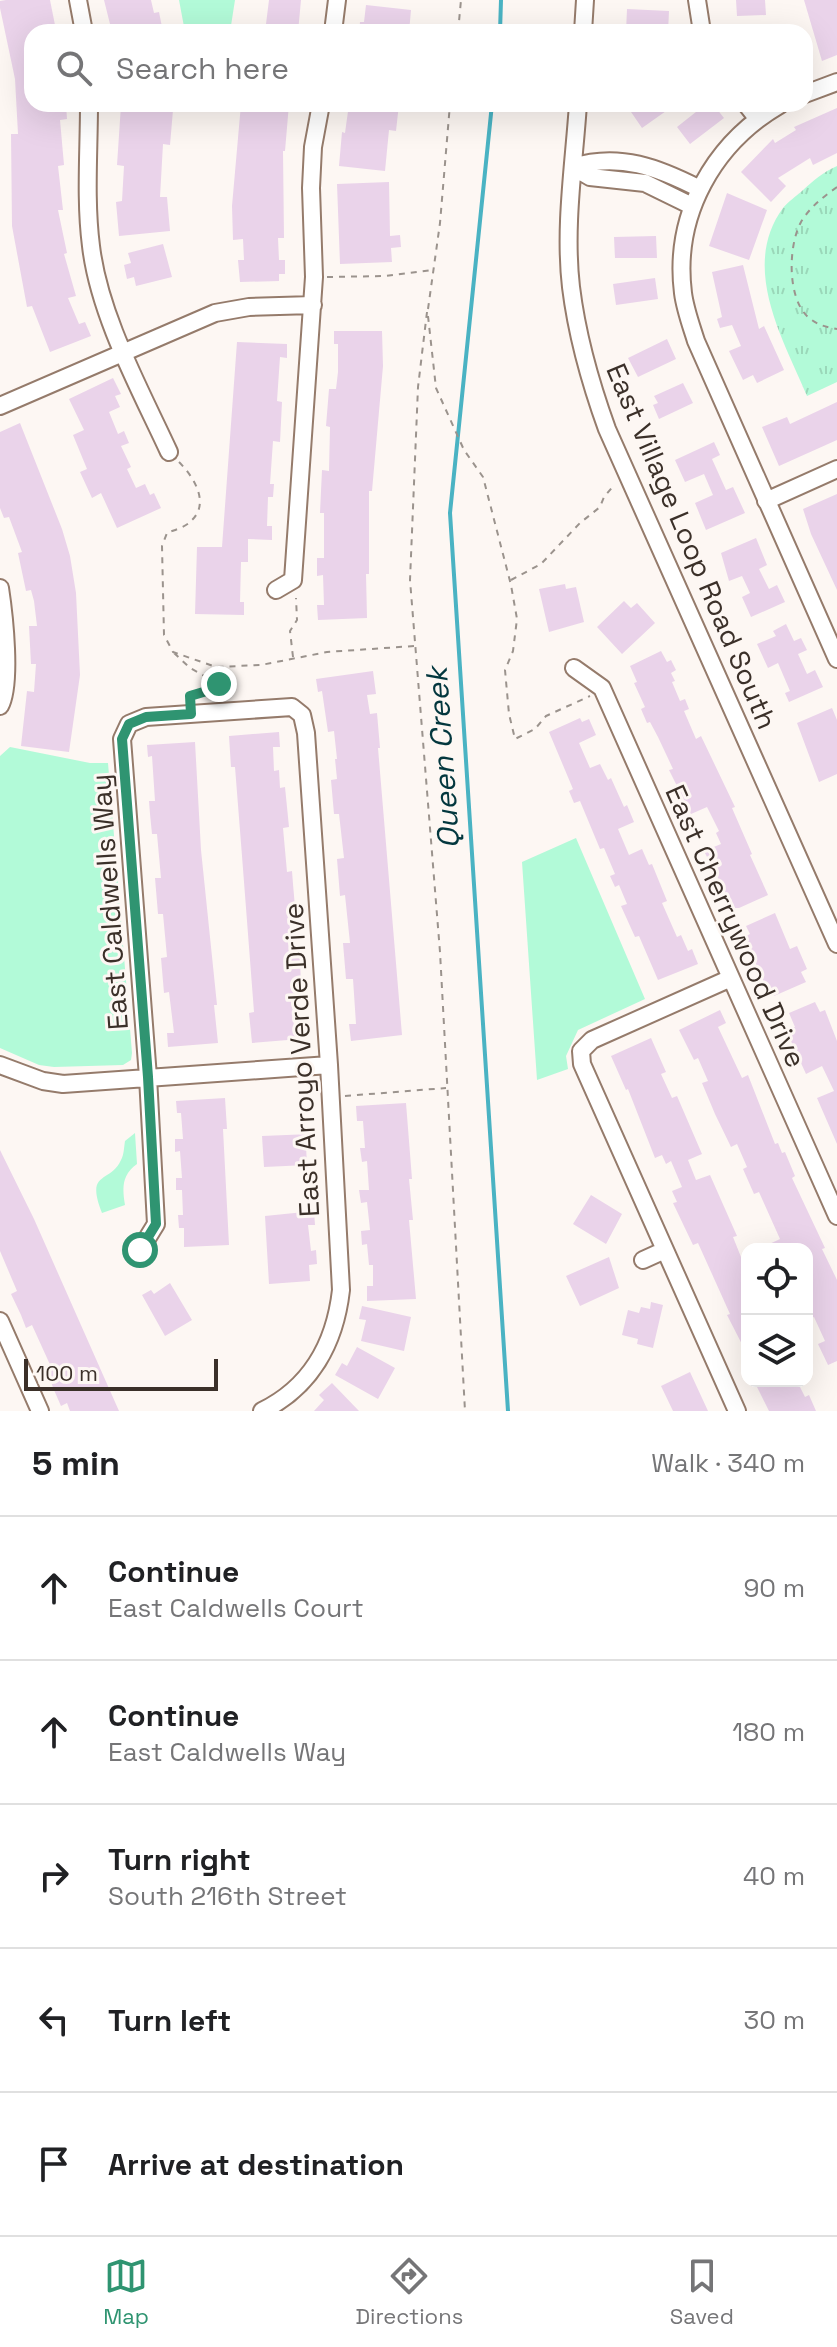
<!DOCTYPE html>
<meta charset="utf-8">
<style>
:root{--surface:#fff;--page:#f2f2f2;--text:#202124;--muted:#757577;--line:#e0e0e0;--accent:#2f9471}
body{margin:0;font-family:"Space Grotesk",sans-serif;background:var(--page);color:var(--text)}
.controls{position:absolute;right:24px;bottom:24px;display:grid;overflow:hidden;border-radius:16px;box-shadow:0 8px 32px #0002}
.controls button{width:72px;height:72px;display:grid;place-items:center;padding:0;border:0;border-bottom:2px solid var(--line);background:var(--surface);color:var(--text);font:40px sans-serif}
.scale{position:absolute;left:24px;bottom:20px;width:194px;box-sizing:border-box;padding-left:8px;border:4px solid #3b3029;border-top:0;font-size:22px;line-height:28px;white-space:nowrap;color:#3b3029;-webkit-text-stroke:6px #fdf7f3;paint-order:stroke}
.stop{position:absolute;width:24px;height:24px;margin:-18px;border:6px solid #2f9471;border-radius:50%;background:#fff}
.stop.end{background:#2f9471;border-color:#fff;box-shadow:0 2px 8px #0008}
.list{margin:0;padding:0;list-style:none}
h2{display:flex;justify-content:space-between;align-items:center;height:104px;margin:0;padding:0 32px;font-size:34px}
h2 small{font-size:26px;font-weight:400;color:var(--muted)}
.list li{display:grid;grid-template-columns:52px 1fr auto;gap:24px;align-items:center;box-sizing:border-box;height:144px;padding:0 32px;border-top:2px solid var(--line)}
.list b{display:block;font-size:30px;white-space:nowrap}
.list p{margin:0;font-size:26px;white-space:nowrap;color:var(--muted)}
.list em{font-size:26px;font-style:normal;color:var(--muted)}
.icon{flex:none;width:44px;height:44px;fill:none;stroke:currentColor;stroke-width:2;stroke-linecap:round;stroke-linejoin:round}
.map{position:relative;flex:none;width:837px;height:1411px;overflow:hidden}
.search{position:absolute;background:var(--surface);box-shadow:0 8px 32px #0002;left:24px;right:24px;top:24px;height:88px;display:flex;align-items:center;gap:20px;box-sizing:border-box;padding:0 28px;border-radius:24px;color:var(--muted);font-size:30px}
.sheet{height:824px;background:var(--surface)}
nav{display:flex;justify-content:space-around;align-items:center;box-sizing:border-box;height:112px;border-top:2px solid var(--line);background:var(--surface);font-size:22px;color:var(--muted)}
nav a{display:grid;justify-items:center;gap:4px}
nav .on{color:var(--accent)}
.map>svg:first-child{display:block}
.grass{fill:url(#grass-tufts)}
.green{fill:#b2fad8}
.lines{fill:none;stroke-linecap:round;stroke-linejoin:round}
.stream{stroke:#4ab3c3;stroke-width:4}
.building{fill:#ead3ea}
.minor-casing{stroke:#957b6b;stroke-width:20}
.path{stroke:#9b938d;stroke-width:2;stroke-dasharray:6 6;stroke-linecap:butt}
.minor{stroke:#fff;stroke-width:16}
.route{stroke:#2f9471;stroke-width:10}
.labels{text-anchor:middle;stroke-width:6;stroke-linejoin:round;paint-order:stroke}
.street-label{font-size:28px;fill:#3b3029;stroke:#fdf7f3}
.water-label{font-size:30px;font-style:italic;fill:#03373e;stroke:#fdf7f3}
</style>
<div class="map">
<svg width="837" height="1411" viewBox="0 0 837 1411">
<defs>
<pattern id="grass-tufts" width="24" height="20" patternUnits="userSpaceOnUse" patternTransform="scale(2)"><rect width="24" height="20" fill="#b2fad8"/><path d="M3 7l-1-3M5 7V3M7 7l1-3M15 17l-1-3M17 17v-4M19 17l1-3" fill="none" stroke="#9ad7b9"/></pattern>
</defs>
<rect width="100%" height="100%" fill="#fdf7f3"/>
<!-- grass -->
<path class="grass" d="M837,166V382L807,396C783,339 740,267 783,208C788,202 796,196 802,191C813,181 823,172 837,166Z"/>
<!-- green -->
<path class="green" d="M179,0H235L230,32H185Z
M10,747L90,763H108L132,1053L131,1060L123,1065L54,1067L39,1065L0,1048V756Z
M576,838L645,999L578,1030L566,1056L568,1069L537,1080L522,862Z
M135,1133L137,1164C122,1175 122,1187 125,1205L102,1213C85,1170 110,1184 121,1160C124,1155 124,1147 125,1141Z"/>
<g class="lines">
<!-- stream -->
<path class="stream" d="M500,32L501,0
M492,104L450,513L508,1411"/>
</g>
<!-- building -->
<path class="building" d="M6,0H50L55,25L32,30V104H66L67,119L60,120L64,165L58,166L63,210H58L67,253L64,254L76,296L68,298L79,324L85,322L91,336L50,352L32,306L27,307L12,226L11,134H18L15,79L0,8V1Z
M104,0H151L154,13L159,12L163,32H112Z
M269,0H301L298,32H265Z
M736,0H765L766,15L737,16Z
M804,0H837V55L822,61Z
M366,5L411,10L409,32H359L360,22H364Z
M627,9L669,11L668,32H626Z
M241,104H289L285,151H283L284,238H278L279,260H285V274H279V281L240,282L238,260H244L243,239L233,240L232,206Z
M349,104H399L396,131L389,130L385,171L339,166L342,132L345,133Z
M637,104H676L642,128L629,109Z
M706,104H713L724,118L690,144L677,127Z
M121,105L173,110L170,145L163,144L160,197H167L170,231L119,236L116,202L122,201L124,166L117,165Z
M837,108V153L813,165L810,158L778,178L786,186L771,202L741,172L773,139L775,143L796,130L794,127Z
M389,182L390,236L400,235L401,247L391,248L392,262L340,264L337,184Z
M727,193L767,210L749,260L709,246Z
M656,236L657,258H615L614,237Z
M163,244L172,277L136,286L134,277L127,279L124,265L131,263L128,253Z
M743,265L759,329L764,326L784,370L757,383L753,375L743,380L729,351L741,346L732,325L720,328L717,319L722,317L712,272Z
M655,278L658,299L616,305L613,284Z
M334,331H382L383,366L372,491H369V574H366L367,618L318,620L317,605H324L323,575L317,576V558H324V513H320L322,470L329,471L330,427L326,426L329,389H336L338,372V344H334Z
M667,339L676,359L638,377L628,358Z
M237,342L287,344V358L280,357L277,401L282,402L280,442L273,441L270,484H274L273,497H268L267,526H272V540L248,539V562H241L240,602H244V615L195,614L197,547H222Z
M113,378L121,394L115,396L120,407L109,412L118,434L124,431L129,443L121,446L131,467L127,469L136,488L145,484L150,495L154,493L161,508L117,528L101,493L92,498L80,472L87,469L73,435L84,430L69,399Z
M683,383L693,403L659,419L653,405L658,403L654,396Z
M837,402V440L779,466L762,427L787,417L790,424Z
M20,423L62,529L70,556L76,593L80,675L69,752L21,746L27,691L34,692L36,664H31L29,626H37L34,601L31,590L26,591L18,553L22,552L9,517L4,518L0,508V432Z
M714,442L720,455L712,459L726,490L733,487L745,513L706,530L695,503L713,495L704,474L685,482L675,460Z
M837,494V590L811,534L803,509Z
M756,538L767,565L759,569L769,589L777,585L785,602L751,617L742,597L750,593L742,576L729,581L721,553Z
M565,584L566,589L576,587L584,622L549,632L539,589Z
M624,601L631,608L637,603L655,623L622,654L597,627Z
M786,624L794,641L801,638L807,650L798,654L807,674L815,670L823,687L789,702L785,693L790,691L778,663L768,668L757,644L776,636L773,631Z
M661,651L667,662L671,660L676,670L671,673L675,681L672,682L680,701L685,699L689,709L684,711L696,739L701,736L735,807L732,808L752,854L750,855L768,895L739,908H735L728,894L726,895L704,851L721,844L716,833L719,831L707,807L691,814L669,770L673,769L658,737L650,722L647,723L641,709L645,707L634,683L637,682L630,666Z
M373,671L376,694L367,695L370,714L377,713L380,748H378L402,1035L351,1041L349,1024H356L353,979H346L343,943H350L345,895L340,896L337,859L344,858L339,814H334L331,780L337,779L335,759H337L334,731L328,732L322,691L318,692L316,679Z
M832,708L837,720V774L819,782L797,723Z
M580,718L582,722L589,719L596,735L579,743L590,768L600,764L608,780L611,778L624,807L627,805L634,822L618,829L629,855L642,849L649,865L652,864L667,901L662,903L677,937L681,935L688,951L692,949L698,964L658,980L639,936L635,937L621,906L627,904L619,885L615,887L610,876L615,874L604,848L600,849L580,801L574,803L569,791L573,789L549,732Z
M279,732L280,747H273L274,771L279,770L280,788L285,787L289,827L283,828L287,872L292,871L293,884L295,907L287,908L293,949L298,948L300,962L301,983L294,984L296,1002H292L294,1027L298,1026L300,1039L252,1043L249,1013L254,1012L242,856L235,767H231L229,736Z
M195,742L201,850L217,1005H214L218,1043L168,1047L167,1033H174L169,992L164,993L161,958L167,957L163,914H158L155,878H161L157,834H152L150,814L149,801H155L152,756L148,757L147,745Z
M775,913L790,949L797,946L807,969L801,972L806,982L774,996L770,986L766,987L744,937L750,934L746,926Z
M815,1002L820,1012L825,1010L837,1041V1144L817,1098L834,1091L822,1066L806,1074L786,1030L795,1027L789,1013Z
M720,1010L726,1023L718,1027L742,1078L748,1075L775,1144L778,1143L782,1153L785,1152L795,1176L792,1178L825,1248L822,1249L837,1280V1361L828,1365L818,1344L825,1341L814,1317L807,1320V1249H759L780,1239L759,1192L754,1194L743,1169L747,1167L737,1144L731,1147L715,1114L702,1083L708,1081L698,1058L694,1060L679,1030Z
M651,1038L666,1072L661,1074L672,1098L677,1096L702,1154L688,1160L696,1180L710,1175L737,1236L733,1237L743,1262L747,1260V1354L727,1315L730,1314L698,1243L693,1245L673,1203L677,1202L672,1191L682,1187L671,1161L666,1164L662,1155L655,1158L628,1089L626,1090L611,1056Z
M225,1098L227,1129H223L229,1245L184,1247V1228H179L178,1215H183L182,1190H176V1178H182L180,1151L175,1152V1139H183L181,1113H177L176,1101Z
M406,1103L412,1179H409L413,1220H409L416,1299L367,1301V1286H373V1265H369L367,1244L362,1245L361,1231L370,1230L367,1202L361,1203L359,1190H369L367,1161L362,1162L360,1148H365L363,1121H357L356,1106Z
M311,1134V1146H306L307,1165L264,1167L262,1136Z
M0,1150L34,1219L119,1411H70L67,1403L61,1406L54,1390L47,1372L52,1369L32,1325L26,1328L21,1315L11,1294L17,1291L0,1251Z
M591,1195L622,1214L606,1244L573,1224Z
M314,1211L315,1225H308L311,1251L316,1250L317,1264L309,1265L310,1281L269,1284L265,1216Z
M609,1257L619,1288L580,1306L566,1276Z
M170,1283L192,1320L165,1336L142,1295L151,1290L154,1294Z
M651,1302L663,1305L653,1348L637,1344L638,1339L622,1335L628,1310L639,1313L641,1307L650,1309Z
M362,1306L411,1317L404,1351L361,1341L366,1320L359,1319Z
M357,1347L395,1368L378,1399L335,1375L342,1363L347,1366Z
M690,1372L708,1411H673L661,1386Z
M754,1381H797L805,1397L809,1395L816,1411H769Z
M332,1383L359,1411H314L324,1400L319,1395Z"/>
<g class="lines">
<!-- minor casing -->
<g class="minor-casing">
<path id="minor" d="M78,0L84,32
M697,0L702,32
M333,32L337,0
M583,32L585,0
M805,94L837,82
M89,104C89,151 85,199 91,246C99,315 140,389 169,452
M578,104C574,164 564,227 571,287C577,336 590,382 607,429L837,944
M746,104L757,118
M781,104C714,143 673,214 683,293C685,309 691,325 696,341L837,659
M573,167C619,152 659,168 700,189
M573,167L590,177L645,183L692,206
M0,406L215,313L249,307L313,305
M766,501L837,469
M0,588C4,614 12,684 0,706
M276,590L293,580L314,277L311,188L313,147L321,104
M574,668L602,688L837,1216
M731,978L592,1040L581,1051L582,1064L737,1411
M0,1065L43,1081L63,1084L329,1065
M140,1250L156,1224L148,1077L122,739L129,724L146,717L292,707L302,715L306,733L329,1065L341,1290C335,1343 311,1387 262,1411
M643,1260L665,1250
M0,1321L40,1411"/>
</g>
<!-- path -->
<path class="path" d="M458,32L461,0
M837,187C823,197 810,207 801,222C788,246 787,298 808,317C817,325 826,327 837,329
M327,277L385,276L432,270
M428,309L440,223L450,104
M427,312L418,387L410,580L440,952L465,1411
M428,316L436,388L464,450L483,477L511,585L517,619L513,651L505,670L509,714L515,739L535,729L546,716L590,696
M179,462C193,476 211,503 191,521C186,527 174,530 167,533L162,546L164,635L173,652L216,667L261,665L327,652L414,646
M511,580L541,564L580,523L600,507L604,497L615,484
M174,653L190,668L219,684L220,687L190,696V701
M293,657L290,631L297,620L296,598
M345,1096L446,1088"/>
<!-- minor -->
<use href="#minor" class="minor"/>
</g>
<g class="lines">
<!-- route -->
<path class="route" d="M140,1250L156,1224L148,1077L122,739L129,724L146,717L191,714L190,696L220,687L219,684"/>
</g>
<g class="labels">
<!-- street labels -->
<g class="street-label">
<text transform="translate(692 546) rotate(67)" y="10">East Village Loop Road South</text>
<text transform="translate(109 902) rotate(-94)" y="10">East Caldwells Way</text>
<text transform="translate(736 926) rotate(66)" y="10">East Cherrywood Drive</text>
<text transform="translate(301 1060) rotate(-93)" y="10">East Arroyo Verde Drive</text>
</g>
<!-- water labels -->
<g class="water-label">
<text transform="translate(443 758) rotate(-94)" y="10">Queen Creek</text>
</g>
</g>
</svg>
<div class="controls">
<button><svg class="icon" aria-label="locate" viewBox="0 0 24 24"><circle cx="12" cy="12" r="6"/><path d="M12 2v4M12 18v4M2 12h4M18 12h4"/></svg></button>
<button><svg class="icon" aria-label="layers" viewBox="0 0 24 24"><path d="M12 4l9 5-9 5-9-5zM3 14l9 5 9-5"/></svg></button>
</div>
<div class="scale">100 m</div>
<div class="stop" style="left:140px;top:1250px"></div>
<div class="stop end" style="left:219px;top:684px"></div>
<div class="search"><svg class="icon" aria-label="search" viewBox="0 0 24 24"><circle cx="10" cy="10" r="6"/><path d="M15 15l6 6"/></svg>Search here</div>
</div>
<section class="sheet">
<h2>5 min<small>Walk · 340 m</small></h2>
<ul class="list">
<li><svg class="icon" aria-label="ahead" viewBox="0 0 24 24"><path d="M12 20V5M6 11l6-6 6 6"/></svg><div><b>Continue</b><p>East Caldwells Court</p></div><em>90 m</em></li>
<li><svg class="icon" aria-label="ahead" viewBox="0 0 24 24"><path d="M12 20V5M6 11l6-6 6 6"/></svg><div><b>Continue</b><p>East Caldwells Way</p></div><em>180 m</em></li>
<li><svg class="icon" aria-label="right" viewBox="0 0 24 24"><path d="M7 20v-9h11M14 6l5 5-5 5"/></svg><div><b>Turn right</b><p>South 216th Street</p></div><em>40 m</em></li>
<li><svg class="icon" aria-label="left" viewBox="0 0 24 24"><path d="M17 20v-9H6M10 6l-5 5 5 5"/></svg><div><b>Turn left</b></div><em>30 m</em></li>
<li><svg class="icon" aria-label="arrive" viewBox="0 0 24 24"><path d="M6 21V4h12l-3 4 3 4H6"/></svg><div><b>Arrive at destination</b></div></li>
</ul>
</section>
<nav>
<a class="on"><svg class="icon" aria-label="map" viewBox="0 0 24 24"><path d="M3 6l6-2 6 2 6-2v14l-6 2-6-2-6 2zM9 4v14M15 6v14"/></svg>Map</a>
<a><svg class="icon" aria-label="directions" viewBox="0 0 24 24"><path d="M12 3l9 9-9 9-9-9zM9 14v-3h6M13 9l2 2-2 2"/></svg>Directions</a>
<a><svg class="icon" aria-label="saved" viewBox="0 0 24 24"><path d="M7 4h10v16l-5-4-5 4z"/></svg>Saved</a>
</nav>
